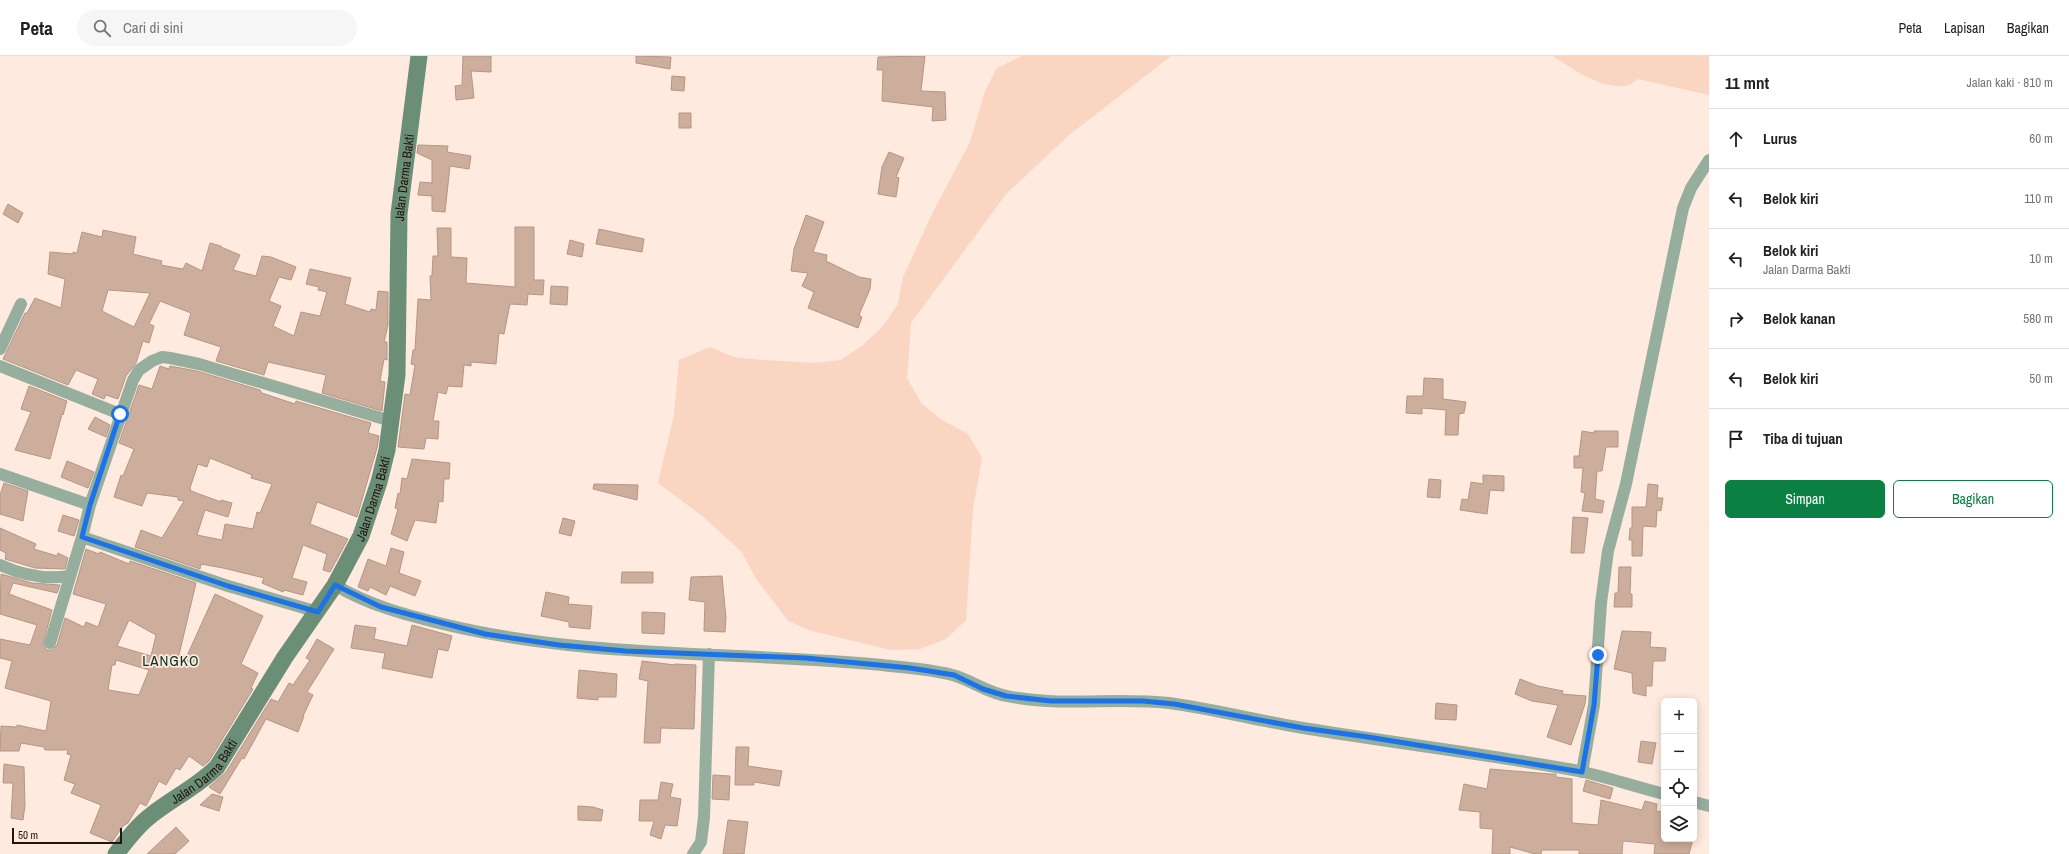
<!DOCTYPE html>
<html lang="id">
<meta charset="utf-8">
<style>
:root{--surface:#fff;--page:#f6f6f6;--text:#222;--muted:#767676;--line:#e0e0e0;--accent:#0b8043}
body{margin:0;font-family:"Archivo Narrow",sans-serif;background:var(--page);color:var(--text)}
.controls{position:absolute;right:12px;bottom:12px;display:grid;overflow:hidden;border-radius:6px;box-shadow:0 2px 10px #0003}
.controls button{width:36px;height:36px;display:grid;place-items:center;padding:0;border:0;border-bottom:1px solid var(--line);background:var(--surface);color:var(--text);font:20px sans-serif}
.scale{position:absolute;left:12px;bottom:10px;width:110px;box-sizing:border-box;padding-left:4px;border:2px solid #21150f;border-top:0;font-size:11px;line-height:14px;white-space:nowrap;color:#21150f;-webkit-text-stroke:3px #feeade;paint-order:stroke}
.stop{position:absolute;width:12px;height:12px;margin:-9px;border:3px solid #1a73e8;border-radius:50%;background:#fff}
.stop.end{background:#1a73e8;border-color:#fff;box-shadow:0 1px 4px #0008}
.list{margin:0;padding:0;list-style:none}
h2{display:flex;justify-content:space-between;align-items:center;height:52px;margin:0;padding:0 16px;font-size:17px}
h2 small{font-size:13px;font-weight:400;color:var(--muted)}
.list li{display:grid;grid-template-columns:26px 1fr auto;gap:12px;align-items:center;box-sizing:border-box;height:60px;padding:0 16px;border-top:1px solid var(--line)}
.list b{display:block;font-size:15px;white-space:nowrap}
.list p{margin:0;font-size:13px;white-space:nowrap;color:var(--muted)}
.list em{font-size:13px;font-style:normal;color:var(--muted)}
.actions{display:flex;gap:8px;padding:12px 16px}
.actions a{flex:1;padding:9px 0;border:1px solid var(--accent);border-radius:6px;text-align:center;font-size:14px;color:var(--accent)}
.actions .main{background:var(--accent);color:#fff}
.icon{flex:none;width:22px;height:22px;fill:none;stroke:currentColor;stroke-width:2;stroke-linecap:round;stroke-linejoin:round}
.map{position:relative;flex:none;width:1709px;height:798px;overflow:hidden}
header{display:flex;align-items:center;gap:24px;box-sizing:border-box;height:56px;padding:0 20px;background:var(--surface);border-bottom:1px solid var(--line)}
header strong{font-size:19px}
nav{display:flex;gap:22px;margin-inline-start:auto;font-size:14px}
.search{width:280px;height:36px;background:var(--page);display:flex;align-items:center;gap:10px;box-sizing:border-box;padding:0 14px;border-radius:22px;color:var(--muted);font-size:15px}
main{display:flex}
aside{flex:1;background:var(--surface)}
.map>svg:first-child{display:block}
.green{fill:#fad5c1}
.building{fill:#cdad9b;stroke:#b59685;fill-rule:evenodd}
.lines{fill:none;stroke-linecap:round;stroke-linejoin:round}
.street{stroke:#96ae9e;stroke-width:12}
.secondary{stroke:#6b8e77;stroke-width:17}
.route{stroke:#1a73e8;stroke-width:5}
.labels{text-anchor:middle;stroke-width:3.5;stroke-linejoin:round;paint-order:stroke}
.street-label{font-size:13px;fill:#21150f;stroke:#feeade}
.quarter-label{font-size:15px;letter-spacing:1px;fill:#043624;stroke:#feeade}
</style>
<header>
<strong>Peta</strong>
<div class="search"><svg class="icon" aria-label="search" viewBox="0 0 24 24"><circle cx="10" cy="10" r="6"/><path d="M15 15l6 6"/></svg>Cari di sini</div>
<nav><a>Peta</a><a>Lapisan</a><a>Bagikan</a></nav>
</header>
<main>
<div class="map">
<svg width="1709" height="798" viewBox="0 0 1709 798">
<rect width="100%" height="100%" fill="#feeade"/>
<!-- green -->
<path class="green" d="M1022,0H1171L1069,79L1006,138L911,267L907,322L921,347L942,364L968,378L982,402L973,453L966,564L946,583L920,593L891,594L812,575L788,565L755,521L742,496L701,459L658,427L674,359L679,304L710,291L733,301L763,304L815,307L841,304L862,290L883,270L898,248L903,221L932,158L970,86L985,35L997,12Z
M1553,0H1709V39L1638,23C1634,26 1629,30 1624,30C1599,32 1573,13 1553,0Z"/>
<!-- building -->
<path class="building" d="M463,0H491V16L471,15L474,42L456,44L455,30L462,29Z
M636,0L671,1L670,13L636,7Z
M925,0L921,35L945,36L946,64L932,65L933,51L882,45L883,14H877L878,1Z
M672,20L685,21L684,35L671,34Z
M679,57H691V72H679Z
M418,89L448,90L447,96L471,100L469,113L450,110L445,156L432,155V140L418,139L420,126L432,127V104L417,97Z
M889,96L904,102L896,121L899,122L896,141L878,138L882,111Z
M8,148L23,157L18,167L3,158Z
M806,159L824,166L813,196L827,199L826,205L859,221L871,223L870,233L859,259L862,261L858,272L808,252L814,236L802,230L808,217L791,215L794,193Z
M515,171H534V224H544L543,239L528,238L527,249L510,248L504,278L499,277L496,308L471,306V310L464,309L462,331L448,330L446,338L438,336L433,365H439L438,383L426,382L424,393L398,391L405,338L410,339L415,309L411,308L413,294H415L418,243L431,244L430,220H432L433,200H438L437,172H451V201L467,202L466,227L515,231Z
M599,173L644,183L642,196L596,188Z
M103,174L136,181L133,198L162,205L161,209L183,213L186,207L202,215L210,187L221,190V191L240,199L233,214L256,220L262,200L271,201L296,211L291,224L279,221L269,245L281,250L273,270L294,280L301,256L320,260L327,236L318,234L319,231L306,228L310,213L351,222L345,248L370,256L371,253L376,254L378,235L388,236V269L384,286H387V304L384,303L380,325L385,326L382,355L322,337L326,319L268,306L264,319L216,305L221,291L184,279L191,257L160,245L149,268L154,270L149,287L143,285L136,307L126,320L118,343L106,339L104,343L92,338L98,323L76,314L68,329L3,303L25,257H27L35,242L61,252L65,223L48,218L50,196L73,198V196L77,197L82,176L102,181ZM108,234L150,237L134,271L102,255Z
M570,184L584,188L582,201L567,198Z
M551,230L568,231L567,249L550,248Z
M160,310L169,313L170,310L197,315L260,334L262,337L295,348L296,345L371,367L368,377L379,380L377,392L357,461L317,446L310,468L348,483L330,516L323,514L327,498L303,489L292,522L307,526L303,539L284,534L283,536L262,527L264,522L223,512L201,508L200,513L135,491L141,474L162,482L184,445L178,444V441L147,437L142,450L114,441L121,419L123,420L134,393L119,387L139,329L152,333ZM210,402L252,419L251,422L272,428L260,457L257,456L253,473L225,468L222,484L197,479L205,454L228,461L232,447L221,444V446L191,435L190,432L198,408L207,411Z
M1424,322L1443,323V343L1466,346L1464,357L1459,358L1458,379H1445L1446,354L1422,352V358L1406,357L1407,340H1423Z
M29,330L67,345L63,359L62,358L50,403L15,394L31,356L21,353Z
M95,361L110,369L106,381L88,373Z
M1582,375L1594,377V375H1618V391H1606L1602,415H1597L1595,443L1604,445L1602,457L1582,455L1585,437L1581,436L1583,412H1574V400H1579Z
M412,403L450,407L449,423H444L443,446L439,445L436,467L415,464L407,485L391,478L398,453L395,452L398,437L400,438L402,422L407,423Z
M67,405L94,416L88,432L61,421Z
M1483,419L1504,420V435L1490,434L1487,458L1460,454L1462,443L1468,444L1471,426L1483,428Z
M1429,423L1441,424L1440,442L1427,441Z
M4,427L28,435L23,465L0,458V439Z
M594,428L638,429L637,444L593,433Z
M1648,428L1658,429L1657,442H1663L1661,455L1657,454L1656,471L1643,470L1642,500H1632V484H1629L1630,472H1632V451H1646Z
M63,459L79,464L74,480L58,475Z
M1573,461L1588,462L1584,497H1571Z
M563,462L575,465L571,480L559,477Z
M0,472L36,488L34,493L57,500L58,497L68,502L65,513L35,512L5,503L6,497L0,494Z
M391,492L404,496L399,517L421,525L415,540L390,530L386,539L370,531L368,535L358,531L368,503L386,510Z
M86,493L99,498L100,496L129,508L130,505L196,527L179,599L186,602L215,538L263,560L241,608L258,617L251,632L253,633L209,705L203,710L189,700L180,714L176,712L166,729L159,725L146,750L140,747L128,767L123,770L112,786L90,777L101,749L71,737L75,728L64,724L71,699L67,698L68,694H45L44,691L21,687L19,695H0L1,670L17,671V669L46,675L51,645L5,632L12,605L0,602V583L30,589L37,569L0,558L1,518L32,527L60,529L57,537L13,527L9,538L52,554L43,588L47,594H52L57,589L65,562L84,571L86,566L98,571L106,548L73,538ZM129,564L156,579L151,600L117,590ZM116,604L149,614L139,639L108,634L112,609H115Z
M1619,511H1631L1630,538H1632V551H1614L1615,537H1618Z
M622,516H653V527H621Z
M722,520L726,562L725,576L704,575L705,546L689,544L691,521Z
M546,536L569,541L568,548L592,550L590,573L569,571V566L541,560Z
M642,556L665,557L664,578L642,577Z
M355,569L376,572L374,583L407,590L412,569L452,580L448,595L438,593L432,622L382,612L385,597L351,592Z
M1622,575L1651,576L1650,591L1666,592L1665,605H1653L1652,630H1646V640L1633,637L1632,617L1614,613Z
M317,583L334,593L307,636L313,639L303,660H304L298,676L266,663L244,703L242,702L220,738L209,731L226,716L271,643L278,646L289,627L293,629L310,604L306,602Z
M642,605L675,609V608L696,609L694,673L661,672L660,687H644L648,625L639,623Z
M579,614L617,618L616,641H598V644L577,642Z
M1520,623L1538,630L1563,635L1562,638L1586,640L1585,648L1571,689L1547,681L1558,649L1532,645L1515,638Z
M1436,647L1457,649L1456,664L1435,663Z
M1641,685L1656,687L1652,708L1638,706Z
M736,691H749L748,710L782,715L779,730L754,726V729H735Z
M4,708L24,711L25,749L23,764L11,762L13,727H3Z
M1490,713L1550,718H1556V721L1572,723V767L1598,769L1601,744L1642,754L1645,745L1657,748L1656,755L1664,756V783H1693L1689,798H1654L1655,788L1623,785L1622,798H1579V794H1542L1541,798H1535L1510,791V798H1492L1493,773L1480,772V756L1459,754L1464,728L1487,733Z
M713,719L730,720L729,744L712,743Z
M1586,724L1613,732L1610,743L1583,735Z
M661,726L673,728L670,741L681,743L677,770L665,769L661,783L650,779L654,765H639L640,744H658Z
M212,738L223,741L219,755L200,749Z
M578,750L593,751L603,754L601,765L578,764Z
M728,764L748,766L744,798H723Z
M176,771L189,785L175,798H147Z"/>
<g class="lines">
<!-- street -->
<path class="street" d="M0,293L21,248
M0,310L120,358
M0,418L90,449
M0,509C22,519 44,524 69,520
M335,529C368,549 406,559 443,568C588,603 735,595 882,609C907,612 933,613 956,620C974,626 988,637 1007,640C1060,651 1116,641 1169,647C1214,653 1259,665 1303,672C1395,687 1487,698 1579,715C1607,721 1636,731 1664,738
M318,556L228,530L82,481L90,449L133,324L139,314L152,305L162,301L170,302L199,308L391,365
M50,587L82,481
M1582,716L1594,649L1601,547L1608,495L1626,428L1683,152L1691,132L1709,104
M1694,746L1709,750
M693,798L701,786L704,761L709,598"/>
<!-- secondary -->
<path class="secondary" id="s1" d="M116,798C126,785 136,771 149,761C171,743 197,731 217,711L285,601L335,529L361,480L379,426L387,394L397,319L399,158L419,0"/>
</g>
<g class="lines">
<!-- route -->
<path class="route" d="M120,358L90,449L82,481L228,530L318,556L335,529L381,551L485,578L559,589L625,595L805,602L910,612L954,619L983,633L1006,640L1051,645H1143L1174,648L1303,672L1368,681L1582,716L1594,649L1598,599"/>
</g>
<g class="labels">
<!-- street labels -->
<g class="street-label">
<text dy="5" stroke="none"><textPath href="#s1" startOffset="770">Jalan Darma Bakti</textPath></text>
<text dy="5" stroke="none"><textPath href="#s1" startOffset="446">Jalan Darma Bakti</textPath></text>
<text dy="5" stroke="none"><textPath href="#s1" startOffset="122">Jalan Darma Bakti</textPath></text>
</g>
<!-- quarter labels -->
<g class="quarter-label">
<text x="171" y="610">LANGKO</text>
</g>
</g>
</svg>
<div class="controls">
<button>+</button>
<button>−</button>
<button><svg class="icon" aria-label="locate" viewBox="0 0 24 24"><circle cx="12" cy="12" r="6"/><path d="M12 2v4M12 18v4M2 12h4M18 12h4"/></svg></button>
<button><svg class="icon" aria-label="layers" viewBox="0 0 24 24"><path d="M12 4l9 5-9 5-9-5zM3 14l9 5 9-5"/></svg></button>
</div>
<div class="scale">50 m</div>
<div class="stop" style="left:120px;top:358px"></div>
<div class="stop end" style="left:1598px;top:599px"></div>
</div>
<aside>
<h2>11 mnt<small>Jalan kaki · 810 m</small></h2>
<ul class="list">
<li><svg class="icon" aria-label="ahead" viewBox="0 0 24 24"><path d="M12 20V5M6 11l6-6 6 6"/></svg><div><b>Lurus</b></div><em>60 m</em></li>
<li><svg class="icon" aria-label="left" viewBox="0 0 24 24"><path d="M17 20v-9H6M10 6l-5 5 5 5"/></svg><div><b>Belok kiri</b></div><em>110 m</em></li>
<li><svg class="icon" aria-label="left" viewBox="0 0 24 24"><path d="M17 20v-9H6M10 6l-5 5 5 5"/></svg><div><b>Belok kiri</b><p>Jalan Darma Bakti</p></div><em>10 m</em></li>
<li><svg class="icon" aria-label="right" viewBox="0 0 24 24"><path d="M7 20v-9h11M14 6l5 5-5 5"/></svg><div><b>Belok kanan</b></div><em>580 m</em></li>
<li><svg class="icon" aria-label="left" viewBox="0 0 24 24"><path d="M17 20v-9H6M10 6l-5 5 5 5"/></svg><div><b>Belok kiri</b></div><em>50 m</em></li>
<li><svg class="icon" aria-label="arrive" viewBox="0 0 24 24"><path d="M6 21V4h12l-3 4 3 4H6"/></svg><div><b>Tiba di tujuan</b></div></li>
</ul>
<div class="actions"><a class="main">Simpan</a><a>Bagikan</a></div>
</aside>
</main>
